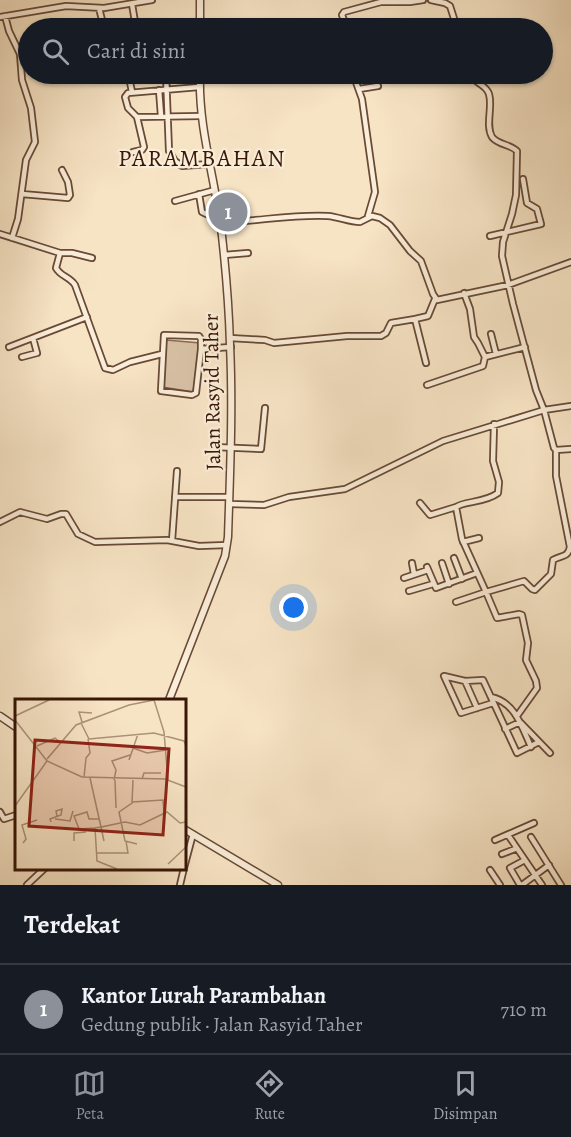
<!DOCTYPE html>
<html lang="id">
<meta charset="utf-8">
<style>
:root{--surface:#171b24;--page:#242831;--text:#f1f3f6;--muted:#9ea1a6;--line:#363941;--accent:#8c9099}
body{margin:0;font-family:Alegreya,serif;background:var(--page);color:var(--text)}
.you{position:absolute;left:294px;top:608px;width:21px;height:21px;margin:-15px;border:4px solid #fff;border-radius:50%;background:#1a73e8;box-shadow:0 0 0 9px #1a73e833}
.badge{display:grid;place-items:center;width:39px;height:39px;border-radius:50%;background:var(--accent);color:#fff;font-size:20px;font-weight:700}
.pin{position:absolute;translate:-50% -50%;border:3px solid #fff;box-shadow:0 2px 6px #0006}
.list{margin:0;padding:0;list-style:none}
h2{display:flex;justify-content:space-between;align-items:center;height:78px;margin:0;padding:0 24px;font-size:26px}
h2 small{font-size:20px;font-weight:400;color:var(--muted)}
.list li{display:grid;grid-template-columns:39px 1fr auto;gap:18px;align-items:center;box-sizing:border-box;height:90px;padding:0 24px;border-top:2px solid var(--line)}
.list b{display:block;font-size:22px;white-space:nowrap}
.list p{margin:0;font-size:20px;white-space:nowrap;color:var(--muted)}
.list em{font-size:20px;font-style:normal;color:var(--muted)}
.icon{flex:none;width:33px;height:33px;fill:none;stroke:currentColor;stroke-width:2;stroke-linecap:round;stroke-linejoin:round}
.map{position:relative;flex:none;width:571px;height:885px;overflow:hidden}
.search{position:absolute;background:var(--surface);box-shadow:0 2px 4px #0004;left:18px;right:18px;top:18px;height:66px;display:flex;align-items:center;gap:15px;box-sizing:border-box;padding:0 21px;border-radius:33px;color:var(--muted);font-size:22px}
.sheet{height:168px;background:var(--surface)}
nav{display:flex;justify-content:space-around;align-items:center;box-sizing:border-box;height:84px;border-top:2px solid var(--line);background:var(--surface);font-size:16px;color:var(--muted)}
nav a{display:grid;justify-items:center;gap:3px}
nav .on{color:var(--accent)}
.map>svg:first-child{display:block}
.green{fill:#d7c1a5;stroke:#886c56;stroke-width:1.5}
.lines{fill:none;stroke-linecap:round;stroke-linejoin:round}
.minor-casing{stroke:#684a36;stroke-width:8}
.tertiary-casing{stroke:#684a36;stroke-width:9}
.minor{stroke:#faedd9;stroke-width:4.5}
.tertiary{stroke:#faedd9;stroke-width:6}
.labels{text-anchor:middle;stroke-width:4.5;stroke-linejoin:round;paint-order:stroke}
.street-label{font-size:21px;fill:#381707;stroke:#faedd9}
.quarter-label{font-size:24px;letter-spacing:1.5px;fill:#381707;stroke:#faedd9}
.inset-road{fill:none;stroke:#ab9279;stroke-width:1.5}
.view{fill:#8f2418;fill-opacity:0.15;stroke:#8f2418;stroke-width:3}
.inset-edge{fill:none;stroke:#381707;stroke-width:3}
</style>
<div class="map">
<svg width="571" height="885" viewBox="0 0 571 885">
<rect width="100%" height="100%" fill="#f7e4c5"/>
<filter id="stains"><feTurbulence type="fractalNoise" baseFrequency=".00333" numOctaves="4"/><feColorMatrix values="0 0 0 0 .2 0 0 0 0 .09 0 0 0 0 .02 0 0 0 .5 -.17"/></filter>
<radialGradient id="worn" r=".72"><stop offset=".6" stop-color="#630" stop-opacity="0"/><stop offset="1" stop-color="#630" stop-opacity=".3"/></radialGradient>
<!-- green -->
<path class="green" d="M166,340L200,343L193,392L162,387Z"/>
<g class="lines">
<!-- minor casing -->
<g class="minor-casing">
<path id="minor" d="M431,0L445,3L450,6L457,28
M132,4L136,28
M99,8L104,28
M5,16L9,31L20,54L22,80L31,108L35,142L26,160L18,219L12,238
M0,17L66,6L104,8L152,0
M347,28L342,15L344,12L381,2H410L423,0
M117,74L119,77H129L132,92
M166,74L169,151L175,161L182,166L209,164
M353,74L362,99L375,192L368,216
M359,89L378,86
M159,90L161,116
M137,117L128,108L125,97L128,93L199,87
M133,152L142,150L144,147L137,117L202,116
M22,194L68,198L70,195L68,182L62,170
M199,194L202,212L206,214L219,213
M175,201L215,190
M220,222C256,222 291,214 328,216C339,217 349,222 360,222L372,216L380,218L390,225L410,251L421,261L433,294L437,300L508,285L571,262
M0,234L60,253H72L92,258
M490,236L541,224L537,209L527,203L523,179
M60,253L56,268C60,276 70,277 75,285L105,368L113,370L130,362L162,354
M224,255L248,253
M464,293L470,309L474,337L478,343L485,357
M491,334L496,354
M230,338L265,340L274,343L347,336H381L386,333L391,323L415,319
M9,347L87,317
M201,349L196,393L192,395L161,391L164,335L199,336L201,339V349L231,347
M22,357L37,353L33,338
M426,363L415,319L428,316L435,299
M427,385L483,366L485,357L525,347
M571,406L544,410L554,448L556,450L571,449
M494,424L493,461L499,482L498,493C485,503 464,501 456,507L462,539L486,592L524,581L532,589L535,590L551,574L553,560C561,555 568,558 570,547L556,476V450
M214,447L261,449L265,408
M175,497H229
M420,503L430,515L456,507
M229,504L264,505L289,497L345,489L443,441L544,410L536,390L513,304L502,256L503,242L512,214L516,195L517,151C510,144 498,145 492,137C485,125 493,107 489,94C486,84 474,84 471,74
M0,522L20,512L47,519L61,514H66L78,534L95,542L167,540L199,546L227,545
M172,541L177,471
M463,542L479,538
M454,558L462,579
M412,563L414,574
M442,563L449,584
M427,567L436,588L477,573
M404,578L428,570
M409,591L433,584
M456,602L486,592L497,618L519,614L522,615L528,643L526,660L536,681L537,688L517,716
M465,681L477,708
M491,697C515,702 522,727 531,747
M493,703L461,713L444,676L465,681L483,680L517,753L539,742
M505,729L520,722L550,753
M0,812L4,819L16,815
M508,835L542,885
M531,837L561,885
M495,840L534,823
M502,854L515,849
M184,868L193,834
M490,870L500,885
M27,885L45,868
M180,885L184,868
M520,885L510,868L523,861
M522,885L549,865"/>
</g>
<!-- tertiary casing -->
<g class="tertiary-casing">
<path id="tertiary" d="M200,0V28
M169,700L225,556L228,537C230,473 233,409 230,345C229,309 226,272 222,236C216,181 198,129 200,74
M0,716L16,727
M184,829L278,885"/>
</g>
<!-- minor -->
<use href="#minor" class="minor"/>
<!-- tertiary -->
<use href="#tertiary" class="tertiary"/>
</g>
<g class="labels">
<!-- street labels -->
<g class="street-label">
<text transform="translate(212 392) rotate(-91)" y="7">Jalan Rasyid Taher</text>
</g>
<!-- quarter labels -->
<g class="quarter-label">
<text x="202" y="166">PARAMBAHAN</text>
</g>
</g>
<!-- overview -->
<g transform="translate(15 699)">
<rect width="171" height="171" fill="#f7e4c5"/>
<path class="inset-road" d="M139,1L149,33L153,81M0,17L34,1M0,21L32,62L67,78L150,80L171,88M67,23L64,13L77,14M66,24L74,40L139,34L169,42L171,47M22,47L40,39L45,43M118,49L132,54L151,51M32,60L61,26L114,6L139,1M114,61L123,35M69,78L71,59L75,54L73,40M75,79L86,128L110,123L125,126L152,113L165,124L171,123M127,80L129,74H146M99,81L101,71L97,62L115,56M100,81L101,109M118,81L117,104L104,113L110,142L122,145M117,103L148,101L149,114M0,107L32,62M40,120L55,122L58,112M36,123L35,120L46,116L47,110L41,112L42,117M80,129L64,130L59,117L72,113L74,120H84M59,142V134L71,133M89,142L86,128L80,129L82,162L102,170M8,144L11,140L7,126L22,121M81,154H113L111,142M153,165L171,148"/>
<path class="view" d="M20,41L154,50L148,136L14,127Z"/>
<rect width="171" height="171" class="inset-edge"/>
</g>
<rect width="100%" height="100%" filter="url(#stains)"/>
<rect width="100%" height="100%" fill="url(#worn)"/>
</svg>
<div class="you"></div>
<div class="pin badge" style="left:228px;top:212px">1</div>
<div class="search"><svg class="icon" aria-label="search" viewBox="0 0 24 24"><circle cx="10" cy="10" r="6"/><path d="M15 15l6 6"/></svg>Cari di sini</div>
</div>
<section class="sheet">
<h2>Terdekat<small></small></h2>
<ul class="list">
<li><span class="badge">1</span><div><b>Kantor Lurah Parambahan</b><p>Gedung publik · Jalan Rasyid Taher</p></div><em>710 m</em></li>
</ul>
</section>
<nav>
<a class="on"><svg class="icon" aria-label="map" viewBox="0 0 24 24"><path d="M3 6l6-2 6 2 6-2v14l-6 2-6-2-6 2zM9 4v14M15 6v14"/></svg>Peta</a>
<a><svg class="icon" aria-label="directions" viewBox="0 0 24 24"><path d="M12 3l9 9-9 9-9-9zM9 14v-3h6M13 9l2 2-2 2"/></svg>Rute</a>
<a><svg class="icon" aria-label="saved" viewBox="0 0 24 24"><path d="M7 4h10v16l-5-4-5 4z"/></svg>Disimpan</a>
</nav>
